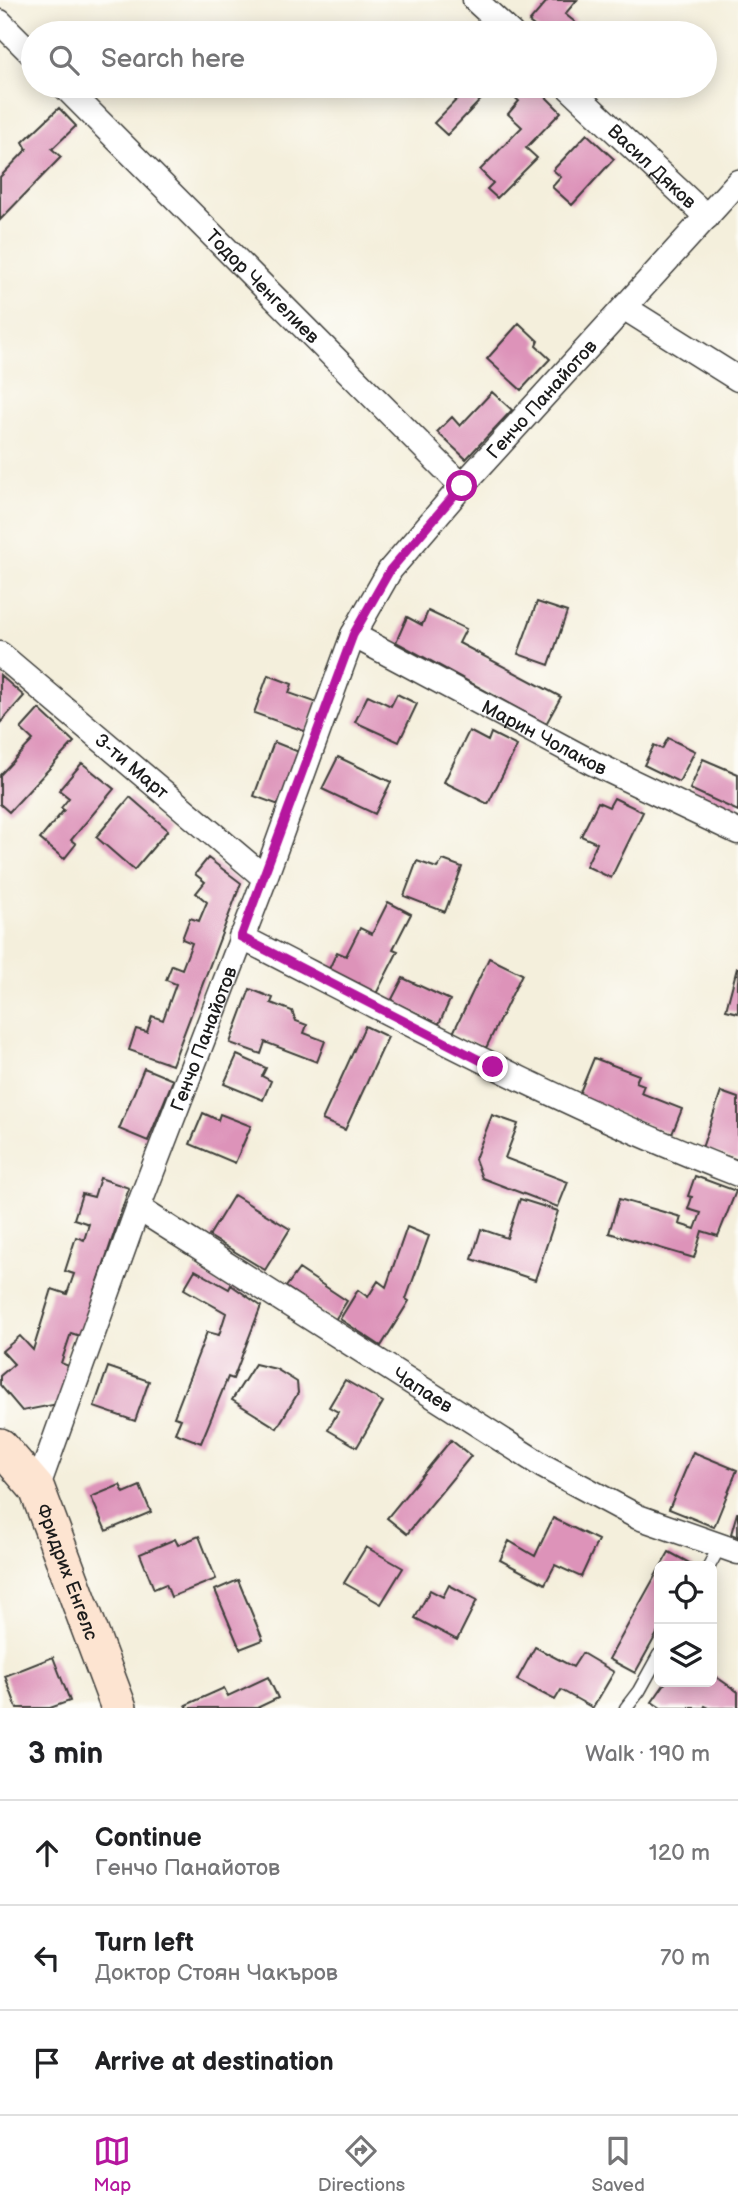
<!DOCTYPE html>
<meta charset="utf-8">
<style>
:root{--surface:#fff;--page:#f6f6f6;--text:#202124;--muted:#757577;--line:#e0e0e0;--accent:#b5179e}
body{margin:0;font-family:"Balsamiq Sans",sans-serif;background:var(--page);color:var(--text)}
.controls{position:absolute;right:21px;bottom:21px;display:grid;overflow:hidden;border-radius:10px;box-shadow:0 4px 18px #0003}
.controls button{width:63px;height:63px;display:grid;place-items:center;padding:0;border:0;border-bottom:2px solid var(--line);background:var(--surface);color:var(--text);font:35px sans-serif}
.stop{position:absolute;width:21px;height:21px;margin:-16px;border:5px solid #b5179e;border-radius:50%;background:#fff}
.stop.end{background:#b5179e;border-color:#fff;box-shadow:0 2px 7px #0008}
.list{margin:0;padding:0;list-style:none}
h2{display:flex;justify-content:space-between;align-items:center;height:91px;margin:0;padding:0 28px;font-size:30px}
h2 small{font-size:23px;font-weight:400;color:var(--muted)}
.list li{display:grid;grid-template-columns:46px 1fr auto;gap:21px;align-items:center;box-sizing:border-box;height:105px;padding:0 28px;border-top:2px solid var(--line)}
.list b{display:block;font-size:26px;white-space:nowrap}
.list p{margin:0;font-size:23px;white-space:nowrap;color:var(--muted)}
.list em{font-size:23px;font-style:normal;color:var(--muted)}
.icon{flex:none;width:38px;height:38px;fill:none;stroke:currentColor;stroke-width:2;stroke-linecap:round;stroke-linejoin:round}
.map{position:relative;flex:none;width:738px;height:1708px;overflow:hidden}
.search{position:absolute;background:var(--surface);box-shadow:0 4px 18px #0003;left:21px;right:21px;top:21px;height:77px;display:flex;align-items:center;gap:18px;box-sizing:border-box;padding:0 24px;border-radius:38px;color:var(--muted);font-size:26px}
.sheet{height:406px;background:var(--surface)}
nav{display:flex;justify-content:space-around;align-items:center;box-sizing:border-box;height:98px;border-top:2px solid var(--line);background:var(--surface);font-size:19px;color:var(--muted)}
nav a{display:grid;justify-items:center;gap:4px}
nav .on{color:var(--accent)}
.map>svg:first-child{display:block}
.building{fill:#dd93b9}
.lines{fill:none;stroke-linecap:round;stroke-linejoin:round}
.lane-casing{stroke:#3c3c39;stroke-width:15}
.street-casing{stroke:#3c3c39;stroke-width:27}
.secondary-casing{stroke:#3c3c39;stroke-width:38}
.lane{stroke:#fff;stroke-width:12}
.street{stroke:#fff;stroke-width:24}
.secondary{stroke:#fde4d1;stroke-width:35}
.route{stroke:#b5179e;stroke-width:9}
.labels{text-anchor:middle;stroke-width:7;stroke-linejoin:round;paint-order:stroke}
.street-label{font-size:19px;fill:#1c1c1c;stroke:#fdfcf7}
</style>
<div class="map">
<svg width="738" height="1708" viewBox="0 0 738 1708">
<rect width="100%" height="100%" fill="#fdfcf7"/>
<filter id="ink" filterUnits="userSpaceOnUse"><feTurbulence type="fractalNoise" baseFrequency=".0143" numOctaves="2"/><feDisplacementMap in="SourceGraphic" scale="14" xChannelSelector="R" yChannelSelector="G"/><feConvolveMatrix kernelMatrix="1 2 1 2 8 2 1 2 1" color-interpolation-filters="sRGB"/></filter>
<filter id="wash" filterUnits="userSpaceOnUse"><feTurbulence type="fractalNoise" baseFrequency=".00686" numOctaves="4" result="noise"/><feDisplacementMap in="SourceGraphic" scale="28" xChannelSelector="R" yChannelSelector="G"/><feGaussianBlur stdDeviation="1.57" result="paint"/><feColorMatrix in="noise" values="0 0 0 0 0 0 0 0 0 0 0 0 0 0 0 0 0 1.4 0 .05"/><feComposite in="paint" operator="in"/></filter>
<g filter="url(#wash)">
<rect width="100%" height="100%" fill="#f4efdc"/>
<g id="blocks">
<!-- building -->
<path class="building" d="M548,0H577L565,14L575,22L565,33H543L529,22Z
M465,86H494L447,135L434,123L468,88Z
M523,86H535L561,112L526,148L537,158L497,198L487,189L493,183L480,170L522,127L508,114L519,101L513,96Z
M59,108L76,126L52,149L61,157L0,220V177L27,149L23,142Z
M587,134L614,159L572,205L552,187L561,177L553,170Z
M519,323L538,341L536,346L550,359L521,390L487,359Z
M492,392L512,410L466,459L437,432L452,417L460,426Z
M537,602L567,612L549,665L518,654Z
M428,611L466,629L459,643L561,697L546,724L396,642L407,617L422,625Z
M0,675L24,696L0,723Z
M268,675L292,684L289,693L318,703L307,732L254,713Z
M397,694L417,704L399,742L355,722L368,695L391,706Z
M39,709L74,742L9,812L0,804V775L33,740L21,729Z
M469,731L488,741L491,733L517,746L488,804L444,782Z
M668,738L695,751L679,782L644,765L654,745L662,749Z
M274,742L299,752L279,805L254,796Z
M338,757L391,782L375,814L322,789Z
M703,759L738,774V811L690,789Z
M82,763L114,789L71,840L76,844L64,859L40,839L64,810L61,808L69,798L59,790Z
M130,797L168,830L134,870L96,837Z
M614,798L643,812L611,878L586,866L597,843L581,836L598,802L609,807Z
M208,858L241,883L172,1065L129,1050L136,1029L147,1032L152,1016L163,1020L176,984L166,980L172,965L182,969L192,943L182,939L190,918L199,921L207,902L196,893L205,882L195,874Z
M443,860L462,867L445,912L404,896L417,861L437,868Z
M388,902L411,914L393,949L398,951L376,994L329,969L337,952L346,956L360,928L372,934Z
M489,958L522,974L486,1048L453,1033Z
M737,968H738V1013L726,1010Z
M403,978L450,1000L439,1024L391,1001Z
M250,989L273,998L271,1003L292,1011L296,1021L307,1025L304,1033L325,1041L317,1062L265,1042L261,1054L230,1043Z
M365,1026L388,1037L345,1130L322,1120Z
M237,1055L266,1068L262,1076L271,1081L263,1100L224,1084Z
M594,1058L639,1075L636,1082L644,1085L641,1093L682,1109L672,1134L578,1097Z
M144,1068L173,1080L148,1141L119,1129Z
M721,1092L738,1098V1160L702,1148Z
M203,1113L218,1120L220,1114L251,1126L235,1163L190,1144Z
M492,1115L518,1124L505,1158L568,1182L558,1207L482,1178L475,1159Z
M695,1176L736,1191L718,1236L702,1231L694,1258L609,1233L619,1199L681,1217L679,1224L695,1229L701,1213L688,1209L692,1197L688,1196Z
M100,1178L129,1188L80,1336L71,1333L61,1363L71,1367L58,1404L22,1411L0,1385V1376L14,1364L2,1351L20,1336L33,1350L52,1289L67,1294L74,1274L65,1271L76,1237L84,1240L89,1224L74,1219L82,1194L94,1197Z
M234,1195L290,1229L265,1270L209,1236Z
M520,1199L558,1211L535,1280L472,1259L481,1229L507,1238Z
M407,1227L429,1236L406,1299L409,1301L381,1346L340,1319L358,1290L368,1297L378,1281L386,1287Z
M299,1269L347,1301L335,1320L286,1287Z
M195,1270L229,1289L231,1285L261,1306L233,1379L228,1377L201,1443L175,1433L181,1419L174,1417L207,1332L219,1335L226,1313L184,1289Z
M255,1364L276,1369L297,1382L298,1393L277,1428L232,1400Z
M108,1367L149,1381L135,1421L94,1407Z
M345,1380L383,1402L357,1447L328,1430L338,1412L329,1407Z
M451,1440L471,1456L407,1534L387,1518Z
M693,1452L737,1470L714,1527L669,1509Z
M120,1485L124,1493L140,1486L151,1512L106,1531L91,1497Z
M737,1513H738V1537L731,1534Z
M553,1518L598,1540L581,1577L555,1565L545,1584L500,1560L509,1541L535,1556Z
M199,1536L216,1579L171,1597L166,1584L154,1589L140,1554L175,1539L178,1545Z
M366,1547L403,1568L381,1604L344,1583Z
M669,1552L695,1566H661Z
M659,1569V1630L635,1673L609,1659Z
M238,1580L263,1640L240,1649L215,1590Z
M449,1585L477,1600L457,1640L415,1618L430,1590L443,1597Z
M535,1647L573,1667L582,1653L614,1672L593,1708L561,1690L555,1700L517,1680Z
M53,1657L70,1701L50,1708H17L5,1676Z
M712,1674L738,1692V1708H709L705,1706L704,1708H661L652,1702L666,1682H712Z
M268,1677L278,1698L257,1708H188L186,1705L224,1688L228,1696Z"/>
</g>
</g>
<g filter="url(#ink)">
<use href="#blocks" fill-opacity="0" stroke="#3c3c39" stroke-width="2"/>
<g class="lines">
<!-- lane casing -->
<g class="lane-casing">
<path id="lane" d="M709,1566L720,1546
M626,1708L639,1691L659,1655"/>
</g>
<!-- street casing -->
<g class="street-casing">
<g id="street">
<path d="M475,0L511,33"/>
<path d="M0,22L33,55"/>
<path id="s1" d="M64,86L462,486"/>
<path id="s2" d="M567,86L707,217"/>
<path d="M625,308L738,379"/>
<path id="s3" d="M353,635L593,763L738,832"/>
<path id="s4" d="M0,654L265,878"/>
<path d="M241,937C405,1021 566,1108 738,1174"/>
<path id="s5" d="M138,1208L543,1466L638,1517L738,1552"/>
<path id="s6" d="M37,1489L138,1208L265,878L353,635L390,570L462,486L738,182"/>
</g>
</g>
<!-- secondary casing -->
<g class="secondary-casing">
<g id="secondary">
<path id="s7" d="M0,1446L37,1489L119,1708"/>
</g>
</g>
<!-- lane -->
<use href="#lane" class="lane"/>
<!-- street -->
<use href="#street" class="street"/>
<!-- secondary -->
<use href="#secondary" class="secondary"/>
</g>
</g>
<g class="lines" filter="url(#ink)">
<!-- route -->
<path class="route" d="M462,486L390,570L353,635L241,937L493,1067"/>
</g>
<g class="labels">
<!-- street labels -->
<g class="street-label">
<text dy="7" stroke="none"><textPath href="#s2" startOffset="117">Васил Дяков</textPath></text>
<text dy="7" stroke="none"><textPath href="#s1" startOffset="282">Тодор Ченгелиев</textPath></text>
<text dy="7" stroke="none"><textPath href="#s6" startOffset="1214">Генчо Панайотов</textPath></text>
<text dy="7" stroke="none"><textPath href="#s3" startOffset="217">Марин Чолаков</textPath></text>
<text dy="7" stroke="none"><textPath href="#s4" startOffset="173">3-ти Март</textPath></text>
<text dy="7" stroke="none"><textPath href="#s6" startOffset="480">Генчо Панайотов</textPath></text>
<text dy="7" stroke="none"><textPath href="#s5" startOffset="338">Чапаев</textPath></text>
<text dy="7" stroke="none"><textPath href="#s7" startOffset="145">Фридрих Енгелс</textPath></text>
</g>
</g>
</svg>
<div class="controls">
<button><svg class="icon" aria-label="locate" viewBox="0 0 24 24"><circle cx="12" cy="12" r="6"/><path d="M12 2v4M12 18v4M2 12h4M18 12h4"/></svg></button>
<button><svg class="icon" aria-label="layers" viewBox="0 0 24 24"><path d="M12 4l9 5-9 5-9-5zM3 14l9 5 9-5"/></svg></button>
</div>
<div class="stop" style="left:462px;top:486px"></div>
<div class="stop end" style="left:493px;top:1067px"></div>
<div class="search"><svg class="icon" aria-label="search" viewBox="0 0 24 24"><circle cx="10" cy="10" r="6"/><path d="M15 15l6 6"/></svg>Search here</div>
</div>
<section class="sheet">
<h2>3 min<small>Walk · 190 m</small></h2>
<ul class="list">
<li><svg class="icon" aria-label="ahead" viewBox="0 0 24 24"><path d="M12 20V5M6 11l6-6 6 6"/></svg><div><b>Continue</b><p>Генчо Панайотов</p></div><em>120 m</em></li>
<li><svg class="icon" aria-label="left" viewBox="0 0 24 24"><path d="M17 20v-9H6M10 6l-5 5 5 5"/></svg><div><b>Turn left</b><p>Доктор Стоян Чакъров</p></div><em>70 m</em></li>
<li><svg class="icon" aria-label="arrive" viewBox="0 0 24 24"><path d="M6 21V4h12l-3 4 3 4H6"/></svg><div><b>Arrive at destination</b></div></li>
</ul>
</section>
<nav>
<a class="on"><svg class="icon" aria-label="map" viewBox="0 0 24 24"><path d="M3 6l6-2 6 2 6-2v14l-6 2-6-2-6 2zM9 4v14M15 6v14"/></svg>Map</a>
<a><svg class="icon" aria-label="directions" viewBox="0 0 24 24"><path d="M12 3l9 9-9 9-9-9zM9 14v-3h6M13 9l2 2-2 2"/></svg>Directions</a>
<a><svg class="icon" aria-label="saved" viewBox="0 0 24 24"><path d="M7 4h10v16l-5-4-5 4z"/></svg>Saved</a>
</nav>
